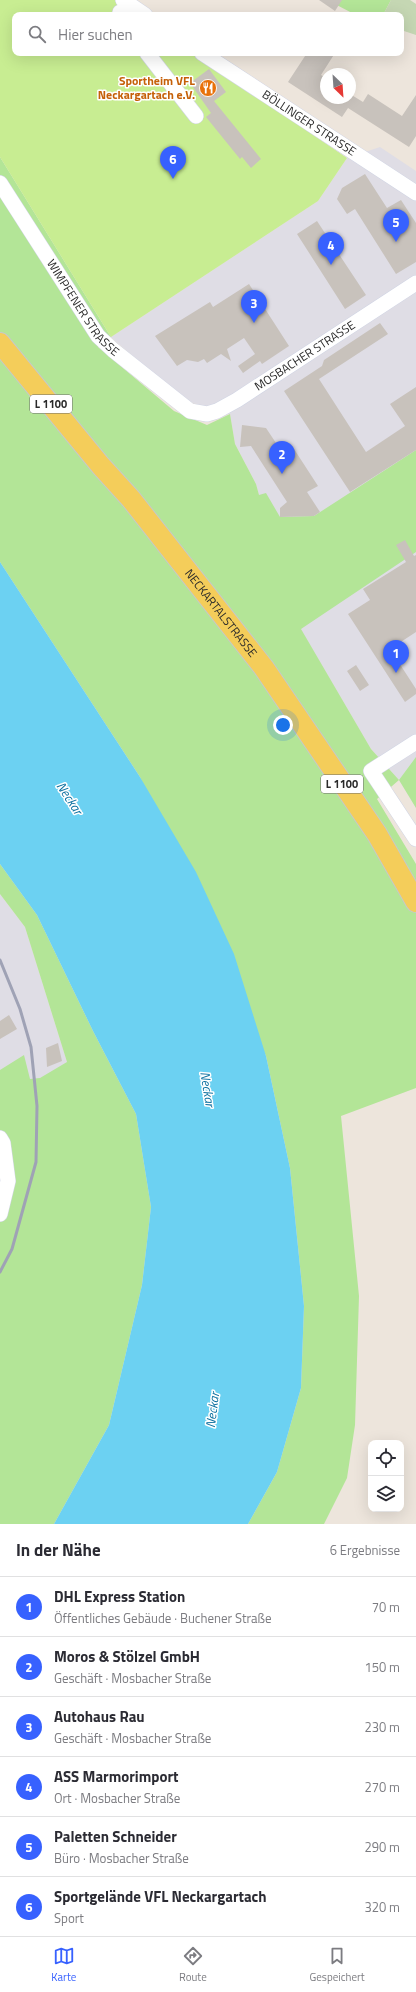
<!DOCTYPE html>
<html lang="de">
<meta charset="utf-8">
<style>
:root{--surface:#fff;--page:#f2f2f3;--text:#2b2b33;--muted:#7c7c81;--line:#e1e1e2;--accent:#3761ff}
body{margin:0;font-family:"Titillium Web",sans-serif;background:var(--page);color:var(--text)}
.controls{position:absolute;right:12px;bottom:12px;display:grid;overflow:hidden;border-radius:8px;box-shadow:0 4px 16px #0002}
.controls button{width:36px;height:36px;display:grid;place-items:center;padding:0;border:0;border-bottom:1px solid var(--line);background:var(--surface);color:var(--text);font:20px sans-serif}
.compass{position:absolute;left:320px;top:68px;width:36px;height:36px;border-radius:50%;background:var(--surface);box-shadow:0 4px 16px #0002;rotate:155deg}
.you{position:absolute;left:283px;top:725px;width:14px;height:14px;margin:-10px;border:3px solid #fff;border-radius:50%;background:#1a73e8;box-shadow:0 0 0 6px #1a73e833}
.badge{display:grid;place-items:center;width:26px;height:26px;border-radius:50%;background:var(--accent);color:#fff;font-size:13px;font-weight:700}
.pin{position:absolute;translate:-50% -33px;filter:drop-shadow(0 1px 2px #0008)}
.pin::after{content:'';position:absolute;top:21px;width:14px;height:12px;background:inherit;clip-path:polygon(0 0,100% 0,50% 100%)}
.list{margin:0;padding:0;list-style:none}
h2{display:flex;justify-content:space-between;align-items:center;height:52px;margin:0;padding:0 16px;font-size:17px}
h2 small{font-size:13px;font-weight:400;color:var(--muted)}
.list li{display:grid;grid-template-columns:26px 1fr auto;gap:12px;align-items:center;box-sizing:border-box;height:60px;padding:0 16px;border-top:1px solid var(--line)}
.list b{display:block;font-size:15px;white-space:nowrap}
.list p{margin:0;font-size:13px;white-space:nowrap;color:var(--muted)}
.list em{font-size:13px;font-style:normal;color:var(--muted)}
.icon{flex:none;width:22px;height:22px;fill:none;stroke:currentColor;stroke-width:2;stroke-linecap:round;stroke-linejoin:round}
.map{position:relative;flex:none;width:416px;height:1524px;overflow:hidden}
.search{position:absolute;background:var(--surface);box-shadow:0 4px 16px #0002;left:12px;right:12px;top:12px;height:44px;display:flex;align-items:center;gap:10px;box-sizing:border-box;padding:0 14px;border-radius:8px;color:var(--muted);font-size:15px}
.sheet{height:412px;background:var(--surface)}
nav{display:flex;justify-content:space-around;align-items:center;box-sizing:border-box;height:56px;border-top:1px solid var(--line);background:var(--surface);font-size:11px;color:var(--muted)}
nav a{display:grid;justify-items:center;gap:2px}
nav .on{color:var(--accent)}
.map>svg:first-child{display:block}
.industrial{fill:#dfdde5}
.green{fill:#b3e597}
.cemetery{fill:#c5d7b3}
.pitch{fill:#c8ed92}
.water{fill:#6cd1f2}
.building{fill:#c8c2bc}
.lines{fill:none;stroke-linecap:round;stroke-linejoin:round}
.minor-casing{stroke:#d1d5e4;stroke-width:16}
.major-casing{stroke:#c8c8c8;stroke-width:22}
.minor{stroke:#fff;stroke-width:15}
.major{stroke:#f4cd5a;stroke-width:20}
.rail{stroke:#9fa2b5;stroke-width:3}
.labels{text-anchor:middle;stroke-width:3;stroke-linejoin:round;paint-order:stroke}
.shield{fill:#fff;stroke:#6a6a6a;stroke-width:1}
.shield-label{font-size:11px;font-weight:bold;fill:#2a2a2a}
.food-label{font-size:12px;font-weight:bold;fill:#c56008;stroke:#fff;text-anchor:end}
.street-label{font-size:12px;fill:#2a2a2a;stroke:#fff}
.water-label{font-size:13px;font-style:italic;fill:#0a6f9f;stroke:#fff}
</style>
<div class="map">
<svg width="416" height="1524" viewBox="0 0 416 1524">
<rect width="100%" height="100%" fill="#ede5dc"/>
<!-- industrial -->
<path class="industrial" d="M380,147L416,171V808L399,780L371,749L290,611L256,484L235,444L230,414L184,400L111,337L318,201L347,158Z
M0,894L25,927L67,1062L62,1184L0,1330Z"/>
<!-- green -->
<path class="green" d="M327,0H391L383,15H356Z
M0,157L111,337L98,347L174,411L207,425L230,414L235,444L256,484L259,495L266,493L280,517L314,516L416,450V552L301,629L371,749L399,780L416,757V808L399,780L377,799L416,864V1088L341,1116L359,1296L355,1425L347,1478L324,1524H248L277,1472L301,1388L304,1306L290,1168L266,1056L140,777L0,562Z
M0,864L37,915L93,1031L136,1114L151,1207L142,1285L109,1425L54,1524H0V1222L6,1212L5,1142L0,1130V1070L24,1055L30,1079L40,1078L67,1062L25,927L0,894Z"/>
<!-- cemetery -->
<path class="cemetery" d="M391,0H410L416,4V35L401,30V15H383Z"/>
<!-- pitch -->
<path class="pitch" d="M0,0H116L138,15H15V53H193L347,158L318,201L111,337L0,157Z"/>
<!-- water -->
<path class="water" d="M0,562L140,777L196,872L234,954L266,1056L290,1168L304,1306L301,1388L277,1472L248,1524H54L109,1425L142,1285L151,1207L136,1114L93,1031L37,915L0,864Z"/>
<!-- building -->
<path class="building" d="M319,0H342L335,11Z
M307,53H335L321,75L326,78V98H350V94L363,102L368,94L402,116L416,95V136L409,147L348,108L342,117L288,82Z
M209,69L226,92L214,101L261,159L251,168L242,157L240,159L206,117L211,113L190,83Z
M365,174L387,208L401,200L416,223V262L396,274L355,209L347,214L337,199L342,188Z
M317,221L366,295L345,309L297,234Z
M249,284L289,346L262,364L260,361L243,373L238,366L255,354L244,338L227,349L231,361L221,354L207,363L204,359L198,362L187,360L177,366L155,336L210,302L213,307Z
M380,323L388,334L319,379L366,452L405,426L390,404L416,387V450L350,492L284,391L322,366L324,360Z
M242,425L266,428L284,455L294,449L318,486L307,492L320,512L314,516L280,517V508L287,502L251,446L240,447Z
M405,540L414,556L416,555V632L390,649L416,689V694L405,702L348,614L370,600L363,589L406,562L396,545Z
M356,665L369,685L360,691L347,671Z
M9,1015L17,1029L0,1039V1021Z
M58,1043L62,1061L47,1067L46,1048Z"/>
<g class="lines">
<!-- minor casing -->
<g class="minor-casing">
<g id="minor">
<path d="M123,0L145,15"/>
<path d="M120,12L121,15"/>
<path d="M147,53L196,116"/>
<path id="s1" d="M202,53L416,193"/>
<path id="s2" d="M0,183L98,336L113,350L190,411L207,414L217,411L237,400L416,283"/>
<path d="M416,742L371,771L416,839"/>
<path d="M0,1138L3,1143L8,1181L0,1214"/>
</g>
</g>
<!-- major casing -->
<g class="major-casing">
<g id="major">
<path id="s3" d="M0,343L101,466L131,499L264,668L377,834L416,902"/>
</g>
</g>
<!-- minor -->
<use href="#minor" class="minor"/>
<!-- major -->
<use href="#major" class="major"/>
<!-- rail -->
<path class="rail" d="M0,960L20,1009L31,1047L37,1106L36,1162L12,1249L0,1272"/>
</g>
<!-- icons -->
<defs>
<g id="restaurant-disc" transform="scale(0.9)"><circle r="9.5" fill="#e8710a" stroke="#fff"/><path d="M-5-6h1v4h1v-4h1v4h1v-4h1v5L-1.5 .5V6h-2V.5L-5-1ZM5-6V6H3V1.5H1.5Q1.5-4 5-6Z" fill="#fff"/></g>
</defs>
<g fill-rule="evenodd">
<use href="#restaurant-disc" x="208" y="88"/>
</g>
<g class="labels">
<!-- shield labels -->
<g class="shield">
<rect x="30" y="395" width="42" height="18" rx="3"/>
<rect x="321" y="775" width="42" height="18" rx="3"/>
</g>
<g class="shield-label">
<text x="51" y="408">L 1100</text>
<text x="342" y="788">L 1100</text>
</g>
<!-- food labels -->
<g class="food-label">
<text x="195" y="85">Sportheim VFL<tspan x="195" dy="14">Neckargartach e.V.</tspan></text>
</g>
<!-- street labels -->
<g class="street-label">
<text dy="4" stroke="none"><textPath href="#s1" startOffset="128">BÖLLINGER STRASSE</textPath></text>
<text dy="4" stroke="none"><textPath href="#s2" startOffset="150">WIMPFENER STRASSE</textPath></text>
<text dy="4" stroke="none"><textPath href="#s2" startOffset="432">MOSBACHER STRASSE</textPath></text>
<text dy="4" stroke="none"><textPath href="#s3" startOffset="349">NECKARTALSTRASSE</textPath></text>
</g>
<!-- water labels -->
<g class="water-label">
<text transform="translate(70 798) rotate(57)" y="5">Neckar</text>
<text transform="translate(208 1089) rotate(81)" y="5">Neckar</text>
<text transform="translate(212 1410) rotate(-83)" y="5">Neckar</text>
</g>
</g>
</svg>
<div class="controls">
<button><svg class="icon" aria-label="locate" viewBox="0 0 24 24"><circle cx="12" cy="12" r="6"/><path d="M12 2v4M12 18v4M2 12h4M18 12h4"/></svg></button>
<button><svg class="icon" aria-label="layers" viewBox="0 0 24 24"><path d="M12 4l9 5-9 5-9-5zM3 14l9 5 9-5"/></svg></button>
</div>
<svg class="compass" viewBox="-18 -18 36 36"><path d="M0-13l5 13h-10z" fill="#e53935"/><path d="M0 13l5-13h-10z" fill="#7c7c81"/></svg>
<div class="you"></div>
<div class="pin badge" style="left:396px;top:673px">1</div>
<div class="pin badge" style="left:282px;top:474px">2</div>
<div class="pin badge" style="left:254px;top:323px">3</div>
<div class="pin badge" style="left:331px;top:265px">4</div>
<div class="pin badge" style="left:396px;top:242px">5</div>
<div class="pin badge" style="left:173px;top:179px">6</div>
<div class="search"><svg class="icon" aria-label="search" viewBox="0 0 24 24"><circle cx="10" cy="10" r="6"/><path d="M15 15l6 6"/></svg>Hier suchen</div>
</div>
<section class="sheet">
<h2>In der Nähe<small>6 Ergebnisse</small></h2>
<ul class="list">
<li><span class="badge">1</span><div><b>DHL Express Station</b><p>Öffentliches Gebäude · Buchener Straße</p></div><em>70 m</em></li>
<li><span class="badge">2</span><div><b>Moros &amp; Stölzel GmbH</b><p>Geschäft · Mosbacher Straße</p></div><em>150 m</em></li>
<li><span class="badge">3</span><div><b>Autohaus Rau</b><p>Geschäft · Mosbacher Straße</p></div><em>230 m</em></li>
<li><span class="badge">4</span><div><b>ASS Marmorimport</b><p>Ort · Mosbacher Straße</p></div><em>270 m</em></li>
<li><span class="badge">5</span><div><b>Paletten Schneider</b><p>Büro · Mosbacher Straße</p></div><em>290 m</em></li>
<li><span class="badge">6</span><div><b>Sportgelände VFL Neckargartach</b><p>Sport</p></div><em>320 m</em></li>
</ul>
</section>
<nav>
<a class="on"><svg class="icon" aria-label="map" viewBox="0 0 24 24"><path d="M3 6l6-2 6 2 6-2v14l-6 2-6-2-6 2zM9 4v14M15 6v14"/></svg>Karte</a>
<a><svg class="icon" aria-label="directions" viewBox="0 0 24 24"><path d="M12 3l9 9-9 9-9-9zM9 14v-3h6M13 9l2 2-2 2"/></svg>Route</a>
<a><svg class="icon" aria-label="saved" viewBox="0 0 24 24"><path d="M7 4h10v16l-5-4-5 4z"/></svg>Gespeichert</a>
</nav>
